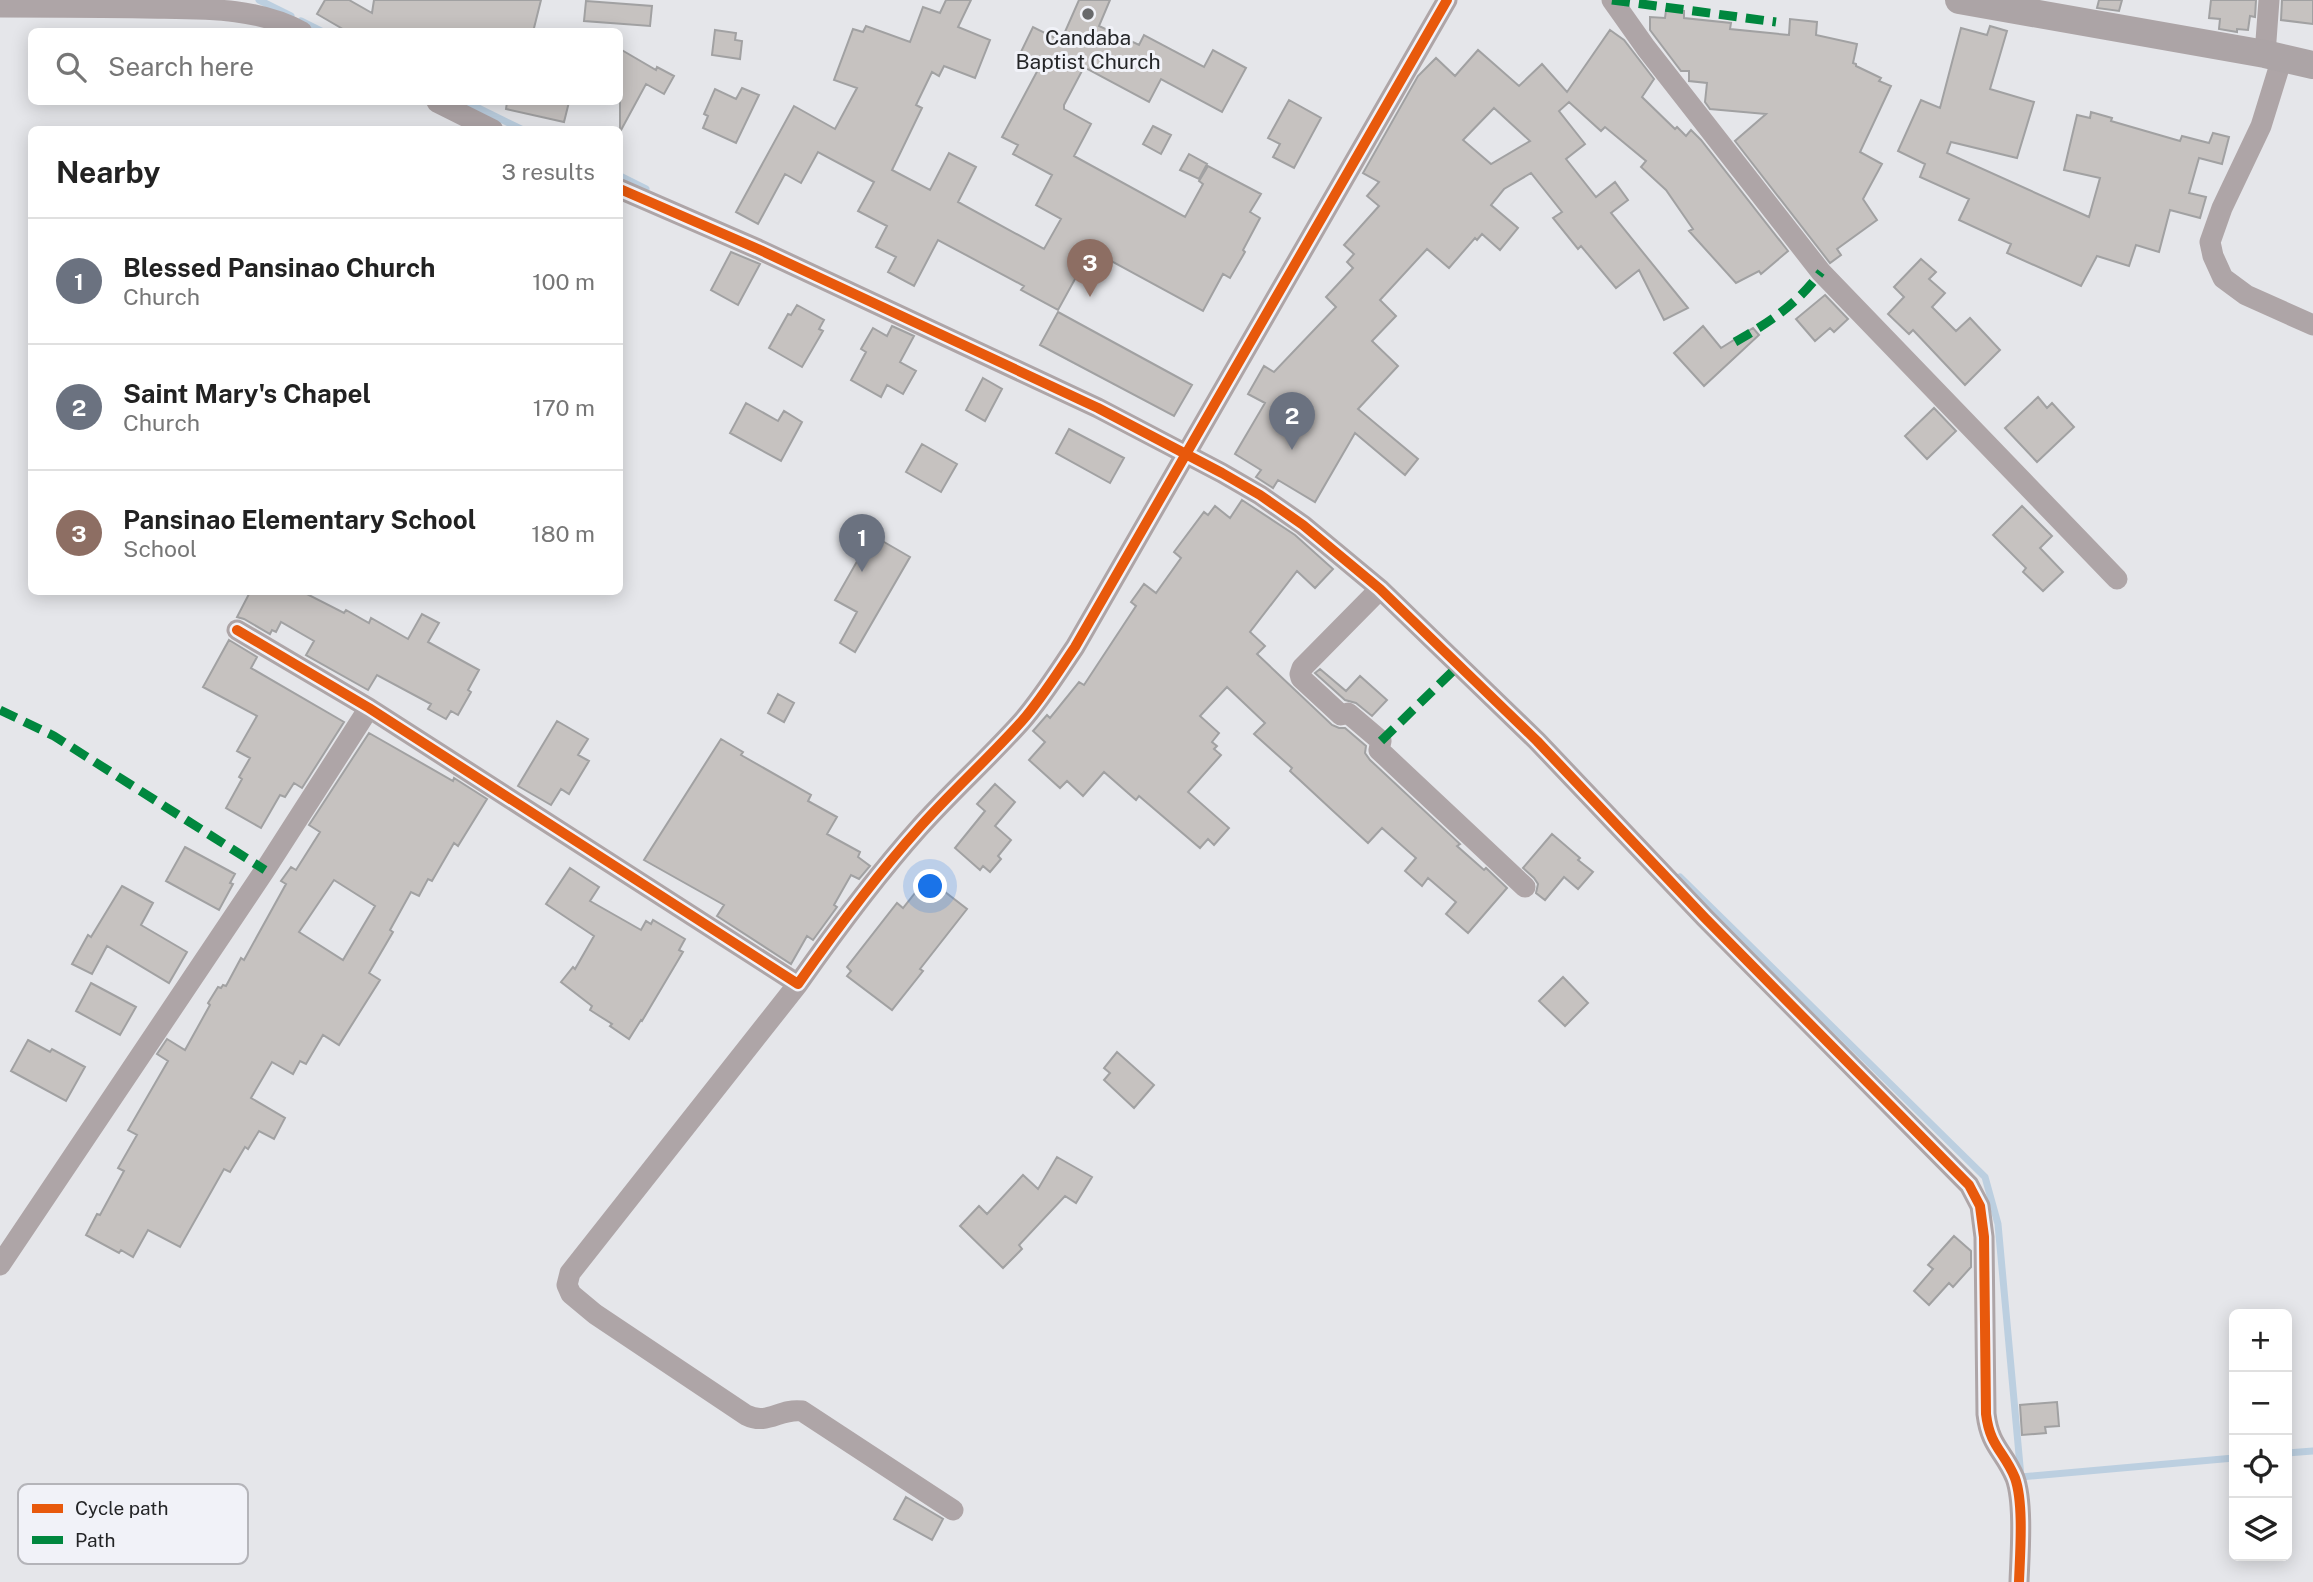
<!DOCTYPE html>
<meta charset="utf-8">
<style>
:root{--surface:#fff;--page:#f2f2f2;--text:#222;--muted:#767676;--line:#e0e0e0;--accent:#68696b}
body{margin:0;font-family:"Public Sans",sans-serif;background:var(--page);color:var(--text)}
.controls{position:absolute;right:21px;bottom:21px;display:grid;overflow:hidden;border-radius:10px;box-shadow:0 4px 18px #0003}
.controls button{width:63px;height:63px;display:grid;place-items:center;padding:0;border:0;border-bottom:2px solid var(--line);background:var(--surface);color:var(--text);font:35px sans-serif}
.you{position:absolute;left:931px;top:887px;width:24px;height:24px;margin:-18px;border:5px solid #fff;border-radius:50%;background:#1a73e8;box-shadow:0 0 0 10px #1a73e833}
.badge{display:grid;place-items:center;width:46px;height:46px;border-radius:50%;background:var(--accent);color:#fff;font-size:23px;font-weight:700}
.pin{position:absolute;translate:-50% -58px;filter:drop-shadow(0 2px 4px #0008)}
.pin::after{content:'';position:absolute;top:37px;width:24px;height:21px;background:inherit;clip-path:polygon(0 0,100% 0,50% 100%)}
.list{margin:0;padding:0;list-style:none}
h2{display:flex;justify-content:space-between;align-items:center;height:91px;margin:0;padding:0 28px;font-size:30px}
h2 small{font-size:23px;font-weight:400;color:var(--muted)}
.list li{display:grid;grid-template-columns:46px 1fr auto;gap:21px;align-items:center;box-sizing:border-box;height:126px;padding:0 28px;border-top:2px solid var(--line)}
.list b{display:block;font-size:26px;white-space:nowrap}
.list p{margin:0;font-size:23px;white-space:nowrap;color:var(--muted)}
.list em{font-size:23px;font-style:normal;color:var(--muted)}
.icon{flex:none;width:38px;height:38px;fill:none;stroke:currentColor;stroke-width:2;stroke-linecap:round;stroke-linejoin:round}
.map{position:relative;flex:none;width:2313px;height:1582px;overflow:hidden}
.search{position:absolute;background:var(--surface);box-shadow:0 4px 18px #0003;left:28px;top:28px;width:595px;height:77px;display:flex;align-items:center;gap:18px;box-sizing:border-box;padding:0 24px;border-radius:10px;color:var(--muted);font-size:26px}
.panel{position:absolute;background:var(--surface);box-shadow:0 4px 18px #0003;left:28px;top:126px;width:595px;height:469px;border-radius:10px}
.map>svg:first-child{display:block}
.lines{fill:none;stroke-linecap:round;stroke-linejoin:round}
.stream{stroke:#bccfe0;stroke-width:7}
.building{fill:#c6c2c0;stroke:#a1a1a2;stroke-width:2;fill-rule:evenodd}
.street{stroke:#aea5a7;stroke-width:21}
.secondary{stroke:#aca4a6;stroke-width:28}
.quiet{stroke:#00873e;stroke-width:9;stroke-dasharray:18 9;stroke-linecap:butt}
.cycleway-casing{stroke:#f1f2f8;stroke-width:15}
.cycleway{stroke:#e8590c;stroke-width:10}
.poi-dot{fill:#68696b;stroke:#f1f2f8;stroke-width:2.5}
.labels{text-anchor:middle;stroke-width:6;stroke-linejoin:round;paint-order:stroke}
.poi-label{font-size:21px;fill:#242527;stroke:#f1f2f8}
.key{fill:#f1f2f8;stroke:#b4b4b9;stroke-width:2}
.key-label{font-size:19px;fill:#242527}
</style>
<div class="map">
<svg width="2313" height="1582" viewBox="0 0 2313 1582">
<rect width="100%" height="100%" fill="#e5e6ea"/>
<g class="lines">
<!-- stream -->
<path class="stream" d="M259,0L291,16
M301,21L323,32
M466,102L523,130
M620,176L646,189
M1680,877L1985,1177L1998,1224L2021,1477L2234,1458
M2287,1453L2313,1451"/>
</g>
<!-- building -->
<path class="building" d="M325,0H349L372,13L374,0H541L533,32H348L317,14Z
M946,0H971L958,27L990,40L975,78L944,66L939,76L932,72L916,105L922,108L892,170L930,190L949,153L976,167L958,202L1044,249L1061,219L1036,205L1052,175L1013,154L1018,145L1002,137L1040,66L1019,56L1033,27L1061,41L1079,0H1110L1099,26L1139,45L1144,35L1204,67L1213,50L1246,68L1222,112L1161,79L1149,102L1084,67L1064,105V109L1091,124L1074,156L1185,217L1203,184L1199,181L1208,166L1261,194L1250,212L1260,218L1243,250L1245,252L1230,278L1223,274L1203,311L1091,250L1058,310L1021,290L1024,286L938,240L914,286L888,272L896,257L876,247L887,226L858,211L874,182L818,152L801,183L785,174L758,224L736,212L794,106L835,129L857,88L834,80L853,29L863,32L866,26L910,42L923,7L940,13Z
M2099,0H2122L2119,11L2097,8Z
M2211,0H2256L2255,17L2250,16L2248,30L2237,29V32L2219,29L2220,19L2209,18Z
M2282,0H2313V24L2281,20Z
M586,1L652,6L650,26L584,21Z
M1666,10L1684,11V18L1731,23L1730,29L1789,35L1790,19L1817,22L1816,35L1857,44L1853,63L1856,64V66L1881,78L1879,81L1891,86L1860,152L1882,164L1863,199L1877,220L1837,249L1841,255L1830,263L1735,141L1766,114L1710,109L1705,102L1707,83L1689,81V71H1681L1650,30V17L1665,18Z
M1990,26L2007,31L1990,89L2034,102L2017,158L1951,142L1947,153L2089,217L2100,178L2064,170L2077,115L2090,118L2091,112L2112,118L2111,121L2180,141L2182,136L2209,143L2213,133L2229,137L2222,164L2199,158L2189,193L2206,197L2200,218L2170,210L2159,252L2136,245L2129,266L2097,256L2081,286L2007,253L2011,244L1959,220L1969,199L1920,177L1925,164L1898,151L1921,100L1940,108L1961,28L1987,35Z
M715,30L736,33L735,40L742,41L740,59L712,55Z
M1610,30L1624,40L1654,79L1642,97L1675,129L1677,127L1686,136L1691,130L1701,140L1788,251L1761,274L1759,271L1736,283L1689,231L1693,229L1666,190L1641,167L1646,161L1605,127L1601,131L1569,102L1559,111L1585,144L1566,159L1596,197L1615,182L1628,200L1611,213L1688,308L1664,320L1639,270L1616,288L1581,246L1578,249L1553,218L1562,212L1531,173L1504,189L1491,205L1518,228L1500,250L1482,234L1477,240L1475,238L1449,268L1427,249L1380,300L1396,316L1372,341L1398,366L1358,409L1418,459L1405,475L1355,433L1315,502L1278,480L1273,488L1256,477L1261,470L1235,454L1265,403L1248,394L1264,366L1274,372L1336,307L1326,297L1353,268L1347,262L1354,254L1344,245L1379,206L1367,196L1379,182L1363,173L1418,76L1436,58L1455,76L1478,50L1519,86L1542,64L1567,92ZM1494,108L1530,141L1491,164L1463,140Z
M620,49L656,70L657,67L674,76L664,94L646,84L620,132Z
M742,88L759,95L736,143L703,128L708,116L704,114L715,89L736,99Z
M1289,100L1321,118L1294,168L1273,157L1280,144L1268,138Z
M507,102H569L564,122L506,109Z
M1153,126L1171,135L1161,154L1143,144Z
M1189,154L1207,164L1199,179L1180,170Z
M731,252L760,264L738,305L711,290Z
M1921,259L1936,272L1929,279L1945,293L1932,307L1956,331L1970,318L2000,350L1965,385L1913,330L1909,334L1888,314L1904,297L1894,287Z
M1825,295L1848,319L1834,332L1830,328L1815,341L1796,319Z
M797,305L824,320L819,329L823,331L802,367L769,348L788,314L791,315Z
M1058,312L1192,385L1174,416L1040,345Z
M892,326L914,336L900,362L916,371L903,394L887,385L881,397L851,380L866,352L861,349L873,328L887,336Z
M1703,326L1721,348L1753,328L1759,335L1704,386L1674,353Z
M983,378L1002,389L985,421L966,410Z
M2038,397L2047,408L2052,403L2074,427L2037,462L2005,428Z
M746,403L778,421L784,411L802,422L781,461L730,433Z
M1934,408L1956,431L1927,459L1905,436Z
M1069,429L1124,458L1110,483L1056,453Z
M922,444L957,464L941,492L906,472Z
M1242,500L1295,535L1333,569L1315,588L1297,571L1250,632L1265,646L1257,654L1332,725L1339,728H1345L1366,746L1365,753L1370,760L1460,844L1457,846L1484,870L1486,868L1507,888L1468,933L1446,914L1456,902L1428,878L1422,886L1405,871L1416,858L1382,828L1368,843L1332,810L1290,771L1292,768L1254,734L1265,723L1227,687L1200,716L1219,733L1212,742L1217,746L1214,749L1221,755L1188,792L1229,828L1214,845L1208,839L1200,848L1139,796L1136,800L1104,772L1083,796L1067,781L1060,788L1029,760L1045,742L1033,731L1047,715L1050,718L1079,682L1084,685L1136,606L1131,602L1144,584L1156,593L1181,558L1174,552L1204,512L1208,515L1215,506L1230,518Z
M2022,506L2052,536L2040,548L2063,572L2043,591L2023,572L2026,568L1993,535Z
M872,535L910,557L855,652L840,643L857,612L835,600Z
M250,592H303L344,613L346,610L369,623L371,618L408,639L422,614L439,623L428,642L479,670L468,690L471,692L458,715L451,711L446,719L428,709L431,704L377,675L368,690L306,655L314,641L281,622L276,632L272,630L270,634L244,619L237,617Z
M229,640L257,657L251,668L344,722L302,788L294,783L285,797L280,795L261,828L226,808L242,779L239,777L250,758L237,751L257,716L203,687Z
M1320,669L1346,691L1360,676L1387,700L1372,716L1356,703L1345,700L1315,673Z
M778,694L794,703L784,722L768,713Z
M557,721L588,739L578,755L589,761L569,794L561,789L551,805L518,786Z
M369,733L453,781L454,778L487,799L458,846L454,843L432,881L428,879L419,896L411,892L390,930L393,932L369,973L380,980L339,1045L323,1035L306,1064L300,1061L293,1074L272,1062L251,1098L285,1118L274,1139L259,1131L248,1149L245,1147L230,1172L224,1169L180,1247L148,1230L133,1257L121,1250L119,1253L86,1235L97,1214L100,1215L124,1171L118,1168L137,1135L128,1130L168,1061L157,1054L167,1039L185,1050L210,1005L208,1003L218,987L221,988L223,985L226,986L241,958L244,960L286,884L281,881L291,867L296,870L320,832L309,825ZM334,880L375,906L343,960L299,932Z
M721,739L743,752L741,755L811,795L808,801L837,817L827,834L860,852L858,857L870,866L859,879L851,875L834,905L837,907L813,940L807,936L791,964L717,916L724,905L644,860Z
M995,784L1015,802L995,826L1011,840L998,856L1001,859L990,872L983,866L980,870L955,848L985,811L977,804Z
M1552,834L1580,858L1578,860L1593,872L1578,889L1564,877L1545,900L1536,893L1538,884L1534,878L1523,868Z
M185,847L235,874L230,883L233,884L219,910L166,881Z
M570,868L599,887L590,901L641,930L646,921L651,924L653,920L685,939L679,950L683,952L642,1021L641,1020L629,1039L610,1026L612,1024L590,1010L592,1006L561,982L573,967L575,969L594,936L546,904Z
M927,878L967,909L920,969L923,971L892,1010L847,976L851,971L847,967L897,903L903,908Z
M122,886L153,903L141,925L187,952L169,983L107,946L92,974L72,964L88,935L91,937Z
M1563,977L1588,1003L1565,1026L1539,1001Z
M91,983L136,1007L120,1035L76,1011Z
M28,1040L50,1052L52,1049L85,1067L66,1101L11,1071Z
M1117,1052L1154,1085L1134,1108L1104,1080L1110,1073L1104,1068Z
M1057,1157L1092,1177L1076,1203L1065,1196L1019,1245L1022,1249L1003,1268L960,1226L979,1206L987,1214L1023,1175L1038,1189Z
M1954,1236L1971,1251V1267L1953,1287L1949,1283L1929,1305L1914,1291L1933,1269L1928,1265Z
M2057,1402L2059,1426L2045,1427L2046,1433L2022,1435L2020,1405Z
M906,1497L943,1519L932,1540L894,1519Z"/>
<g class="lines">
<!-- street -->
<path class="street" d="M1612,0L1646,48L1821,272L2117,579
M0,7C48,7 97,7 145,8C198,9 255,6 302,32
M2265,54L2269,0
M2282,58L2261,126L2222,208L2210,242L2213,256L2223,278L2246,295L2313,325
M437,102L493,130
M620,189L758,249L1098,408L1222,473L1260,495L1303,525L1380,589L1537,741L1705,918L1969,1185L1980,1206L1984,1237L1986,1414C1990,1447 2004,1451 2015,1478C2024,1503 2020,1554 2019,1582
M1380,589L1302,668L1300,674L1301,678L1341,715L1348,713L1381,741L1379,750L1525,887
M237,630L369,708L798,984C836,930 875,877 919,828C952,791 989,758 1022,721C1042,698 1058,672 1075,647L1447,0
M798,984L570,1273L567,1285L571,1294L595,1314L746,1415C768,1426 779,1408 802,1411L953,1510
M0,1265L265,870L369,708"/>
<!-- secondary -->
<path class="secondary" d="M1959,0L2265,54L2313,65"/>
<!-- quiet -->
<path class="quiet" d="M1612,0L1776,22
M1735,342C1771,321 1795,306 1821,272
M0,710L54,736L265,870
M1381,741L1459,665"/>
<!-- cycleway casing -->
<g class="cycleway-casing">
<path id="cycleway" d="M620,189L758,249L1098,408L1222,473L1260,495L1303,525L1380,589L1537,741L1705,918L1969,1185L1980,1206L1984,1237L1986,1414C1990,1447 2004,1451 2015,1478C2024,1503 2020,1554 2019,1582
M237,630L369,708L798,984C836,930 875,877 919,828C952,791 989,758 1022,721C1042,698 1058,672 1075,647L1447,0"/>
</g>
<!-- cycleway -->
<use href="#cycleway" class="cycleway"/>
</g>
<!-- markers -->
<circle class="poi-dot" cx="1088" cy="14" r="7"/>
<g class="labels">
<!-- poi labels -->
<g class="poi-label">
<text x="1088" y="45">Candaba<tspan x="1088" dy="24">Baptist Church</tspan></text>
</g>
</g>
<!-- legend -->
<rect x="18" y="1484" width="230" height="80" rx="10" class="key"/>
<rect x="32" y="1504" width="31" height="9" fill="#e8590c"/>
<rect x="32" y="1536" width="31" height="8" fill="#00873e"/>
<g class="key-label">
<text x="75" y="1515">Cycle path</text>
<text x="75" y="1547">Path</text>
</g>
</svg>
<div class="controls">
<button>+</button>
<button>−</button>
<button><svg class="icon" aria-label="locate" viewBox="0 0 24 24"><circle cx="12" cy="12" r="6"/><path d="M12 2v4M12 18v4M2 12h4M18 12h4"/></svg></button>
<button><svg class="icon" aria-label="layers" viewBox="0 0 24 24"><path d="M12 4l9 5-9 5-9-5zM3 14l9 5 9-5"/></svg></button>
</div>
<div class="you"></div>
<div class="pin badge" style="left:862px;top:572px;background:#6b7280">1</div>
<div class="pin badge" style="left:1292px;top:450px;background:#6b7280">2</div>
<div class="pin badge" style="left:1090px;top:297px;background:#8d6e63">3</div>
<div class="search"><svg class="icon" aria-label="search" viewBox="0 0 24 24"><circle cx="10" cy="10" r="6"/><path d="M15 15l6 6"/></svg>Search here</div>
<section class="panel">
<h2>Nearby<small>3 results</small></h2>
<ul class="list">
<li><span class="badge" style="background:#6b7280">1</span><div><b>Blessed Pansinao Church</b><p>Church</p></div><em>100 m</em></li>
<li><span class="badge" style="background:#6b7280">2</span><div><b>Saint Mary's Chapel</b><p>Church</p></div><em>170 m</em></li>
<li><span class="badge" style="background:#8d6e63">3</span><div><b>Pansinao Elementary School</b><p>School</p></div><em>180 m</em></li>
</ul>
</section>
</div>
